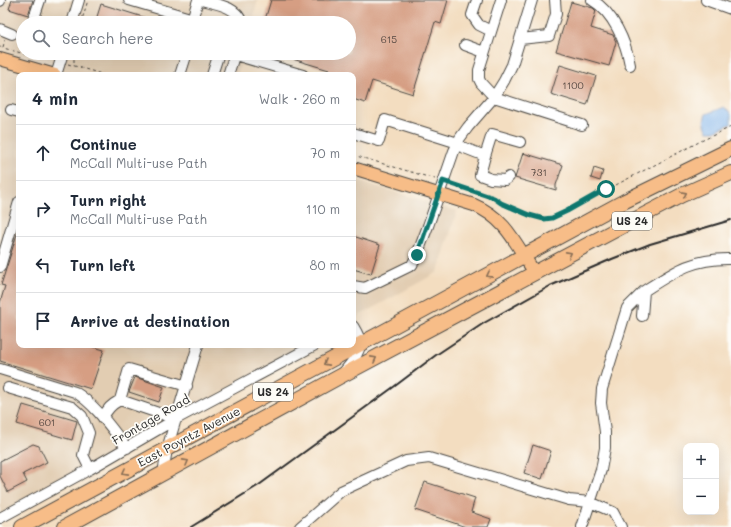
<!DOCTYPE html>
<meta charset="utf-8">
<style>
:root{--surface:#fff;--page:#f2f2f3;--text:#1f2937;--muted:#747a83;--line:#e0e1e3}
body{margin:0;font-family:Mali,sans-serif;background:var(--page);color:var(--text)}
.controls{position:absolute;right:12px;bottom:12px;display:grid;overflow:hidden;border-radius:8px;box-shadow:0 4px 16px #0002}
.controls button{width:36px;height:36px;display:grid;place-items:center;padding:0;border:0;border-bottom:1px solid var(--line);background:var(--surface);color:var(--text);font:20px sans-serif}
.stop{position:absolute;width:12px;height:12px;margin:-9px;border:3px solid #0f766e;border-radius:50%;background:#fff}
.stop.end{background:#0f766e;border-color:#fff;box-shadow:0 1px 4px #0008}
.list{margin:0;padding:0;list-style:none}
h2{display:flex;justify-content:space-between;align-items:center;height:52px;margin:0;padding:0 16px;font-size:17px}
h2 small{font-size:13px;font-weight:400;color:var(--muted)}
.list li{display:grid;grid-template-columns:26px 1fr auto;gap:12px;align-items:center;box-sizing:border-box;height:56px;padding:0 16px;border-top:1px solid var(--line)}
.list b{display:block;font-size:15px;white-space:nowrap}
.list p{margin:0;font-size:13px;white-space:nowrap;color:var(--muted)}
.list em{font-size:13px;font-style:normal;color:var(--muted)}
.icon{flex:none;width:22px;height:22px;fill:none;stroke:currentColor;stroke-width:2;stroke-linecap:round;stroke-linejoin:round}
.map{position:relative;flex:none;width:731px;height:527px;overflow:hidden}
.search{position:absolute;background:var(--surface);box-shadow:0 4px 16px #0002;left:16px;top:16px;width:340px;height:44px;display:flex;align-items:center;gap:10px;box-sizing:border-box;padding:0 14px;border-radius:22px;color:var(--muted);font-size:15px}
.panel{position:absolute;background:var(--surface);box-shadow:0 4px 16px #0002;left:16px;top:72px;width:340px;height:276px;border-radius:8px}
.map>svg:first-child{display:block}
.built{fill:#e2cdb2}
.water{fill:#7fb2eb;stroke:#556e8b}
.building{fill:#d69e83}
.lines{fill:none;stroke-linecap:round;stroke-linejoin:round}
.minor-casing{stroke:#494641;stroke-width:12}
.major-casing{stroke:#494641;stroke-width:14}
.highway-casing{stroke:#494641;stroke-width:16}
.path{stroke:#494641;stroke-width:1;stroke-dasharray:3 3;stroke-linecap:butt}
.minor{stroke:#fff;stroke-width:10}
.major{stroke:#f7bd88;stroke-width:12}
.highway{stroke:#f7bd88;stroke-width:14}
.rail{stroke:#2b2b2b;stroke-width:2}
.oneway{stroke:#876d55}
.route{stroke:#0f766e;stroke-width:5}
.labels{text-anchor:middle;stroke-width:3.5;stroke-linejoin:round;paint-order:stroke}
.number-label{font-size:10px;fill:#564841}
.shield{fill:#fdfcf7;stroke:#6a6a68;stroke-width:1}
.shield-label{font-size:11px;font-weight:bold;fill:#2b2b2b}
.street-label{font-size:12px;fill:#2b2b2b;stroke:#fdfcf7}
</style>
<div class="map">
<svg width="731" height="527" viewBox="0 0 731 527">
<rect width="100%" height="100%" fill="#fdfcf7"/>
<filter id="ink" filterUnits="userSpaceOnUse"><feTurbulence type="fractalNoise" baseFrequency=".025" numOctaves="2"/><feDisplacementMap in="SourceGraphic" scale="8" xChannelSelector="R" yChannelSelector="G"/><feConvolveMatrix kernelMatrix="1 2 1 2 8 2 1 2 1" color-interpolation-filters="sRGB"/></filter>
<filter id="wash" filterUnits="userSpaceOnUse"><feTurbulence type="fractalNoise" baseFrequency=".012" numOctaves="4" result="noise"/><feDisplacementMap in="SourceGraphic" scale="16" xChannelSelector="R" yChannelSelector="G"/><feGaussianBlur stdDeviation="0.9" result="paint"/><feColorMatrix in="noise" values="0 0 0 0 0 0 0 0 0 0 0 0 0 0 0 0 0 1.4 0 .05"/><feComposite in="paint" operator="in"/></filter>
<g filter="url(#wash)">
<rect width="100%" height="100%" fill="#f3ddc0"/>
<!-- built -->
<path class="built" d="M0,0H258L252,23H23V53H243L237,75H19V345H306L0,515Z
M353,179L457,211L438,272L353,319Z"/>
<!-- water -->
<path class="water" d="M724,107L731,114V124L714,131H708C705,127 703,119 706,114Z"/>
<g id="blocks">
<!-- building -->
<path class="building" d="M12,0H33L28,15L9,9Z
M271,0H448L441,24L435,22L413,94L372,81L365,103L353,99V75H327L329,70L276,54V53H349V23H264Z
M571,2L593,8L596,11L591,28L613,35L616,42L609,66L556,51Z
M101,4L159,22L158,23H95Z
M560,65L596,76L587,105L551,94Z
M523,153L563,165L556,185V190L515,178Z
M594,168L603,171L600,181L591,178Z
M18,231H19V345H87L104,350L91,389L0,361V303L5,286L1,285Z
M353,236L380,245L371,274L353,269Z
M135,377L164,387L159,402L129,392Z
M23,405L77,421L72,440L17,424Z
M33,444L39,446L47,462L23,474L27,482L8,492L0,476V461Z
M533,445L551,451L542,479L524,473Z
M425,482L475,498L471,512L491,519L488,527H466L415,510Z"/>
</g>
</g>
<g filter="url(#ink)">
<use href="#blocks" fill-opacity="0" stroke="#494641" stroke-width="1"/>
<g class="lines">
<!-- minor casing -->
<g class="minor-casing">
<path id="minor" d="M129,0L207,23
M201,0C216,4 237,6 242,23
M477,0L472,15L479,25L491,31
M501,0L479,70V79L481,83L494,97L582,125
M592,0C613,12 626,42 630,65
M706,0L731,9
M0,1V0
M33,21L40,0
M72,23L79,0
M191,23L198,0
M0,29L12,34
M520,39L549,36L556,14L555,0
M465,45L484,52
M235,55L303,75
M56,75L63,53
M180,75L187,53
M212,75L219,53
M228,75L235,53
M11,110L19,112
M353,133L379,141L385,120L458,143
M457,145L485,156L492,134L520,142
M485,156L480,175L491,179L505,180L509,177
M0,267L19,202
M353,286L365,288L412,265L417,255L428,226L454,151L460,138L468,127L494,97L504,81L512,65L532,0
M642,316L644,291C675,271 693,258 731,259
M0,369L75,392C96,405 111,428 127,448
M343,373C349,366 361,352 360,343C360,337 356,331 353,326
M8,388L72,407L82,416L89,433L83,455L90,469
M103,418C107,409 111,405 120,400
M176,419L120,400L129,369L187,386
M163,474L167,449L198,345
M0,518L90,469L176,419L315,345
M300,527L341,491L406,461L429,458L569,500L590,502L613,512L621,527
M582,527L601,470L605,448V432L601,403L602,389L627,308L644,291"/>
</g>
<!-- major casing -->
<g class="major-casing">
<path id="major" d="M0,59L55,75
M353,168L474,205C507,219 516,245 535,273"/>
</g>
<!-- highway casing -->
<g class="highway-casing">
<path id="highway" d="M22,527L625,201L731,149
M65,527L339,377L636,219L682,195L731,173"/>
</g>
<!-- path -->
<path class="path" d="M81,23L88,0
M0,47L35,57L52,59
M3,47L5,40
M74,53V65
M68,64L105,75
M353,155L435,179
M451,184L494,198L498,202C514,209 534,221 552,218L701,141L731,127"/>
<!-- minor -->
<use href="#minor" class="minor"/>
<!-- major -->
<use href="#major" class="major"/>
<!-- highway -->
<use href="#highway" class="highway"/>
<!-- rail -->
<path class="rail" d="M191,527L259,485L395,386L436,355L484,323L550,286L612,259L650,244L731,220"/>
</g>
<!-- one-way arrows -->
<defs><path id="oneway-chevron" d="M-2-3.5L2.5 0L-2 3.5" fill="none" stroke-width="1.6" stroke-linecap="round" stroke-linejoin="round"/></defs>
<g class="oneway">
<use href="#oneway-chevron" transform="translate(684 194) rotate(-26)"/>
<use href="#oneway-chevron" transform="translate(569 254) rotate(-28)"/>
<use href="#oneway-chevron" transform="translate(489 275) rotate(152)"/>
<use href="#oneway-chevron" transform="translate(374 359) rotate(-28)"/>
<use href="#oneway-chevron" transform="translate(326 363) rotate(152)"/>
<use href="#oneway-chevron" transform="translate(186 462) rotate(-29)"/>
<use href="#oneway-chevron" transform="translate(125 472) rotate(152)"/>
</g>
</g>
<g class="lines" filter="url(#ink)">
<!-- route -->
<path class="route" d="M417,255L443,181L494,198L501,203L529,215L544,219L552,218L567,211L606,189"/>
</g>
<g class="labels">
<!-- number labels -->
<g class="number-label">
<text x="389" y="43">615</text>
<text x="573" y="89">1100</text>
<text x="539" y="176">731</text>
<text x="47" y="426">601</text>
</g>
<!-- shield labels -->
<g class="shield">
<rect x="612" y="212" width="40" height="18" rx="3"/>
<rect x="253" y="383" width="40" height="18" rx="3"/>
</g>
<g class="shield-label">
<text x="632" y="225">US 24</text>
<text x="273" y="396">US 24</text>
</g>
<!-- street labels -->
<g class="street-label">
<text transform="translate(151 420) rotate(-30)" y="4">Frontage Road</text>
<text transform="translate(189 437) rotate(-28)" y="4">East Poyntz Avenue</text>
</g>
</g>
</svg>
<div class="controls">
<button>+</button>
<button>−</button>
</div>
<div class="stop" style="left:606px;top:189px"></div>
<div class="stop end" style="left:417px;top:255px"></div>
<div class="search"><svg class="icon" aria-label="search" viewBox="0 0 24 24"><circle cx="10" cy="10" r="6"/><path d="M15 15l6 6"/></svg>Search here</div>
<section class="panel">
<h2>4 min<small>Walk · 260 m</small></h2>
<ul class="list">
<li><svg class="icon" aria-label="ahead" viewBox="0 0 24 24"><path d="M12 20V5M6 11l6-6 6 6"/></svg><div><b>Continue</b><p>McCall Multi-use Path</p></div><em>70 m</em></li>
<li><svg class="icon" aria-label="right" viewBox="0 0 24 24"><path d="M7 20v-9h11M14 6l5 5-5 5"/></svg><div><b>Turn right</b><p>McCall Multi-use Path</p></div><em>110 m</em></li>
<li><svg class="icon" aria-label="left" viewBox="0 0 24 24"><path d="M17 20v-9H6M10 6l-5 5 5 5"/></svg><div><b>Turn left</b></div><em>80 m</em></li>
<li><svg class="icon" aria-label="arrive" viewBox="0 0 24 24"><path d="M6 21V4h12l-3 4 3 4H6"/></svg><div><b>Arrive at destination</b></div></li>
</ul>
</section>
</div>
